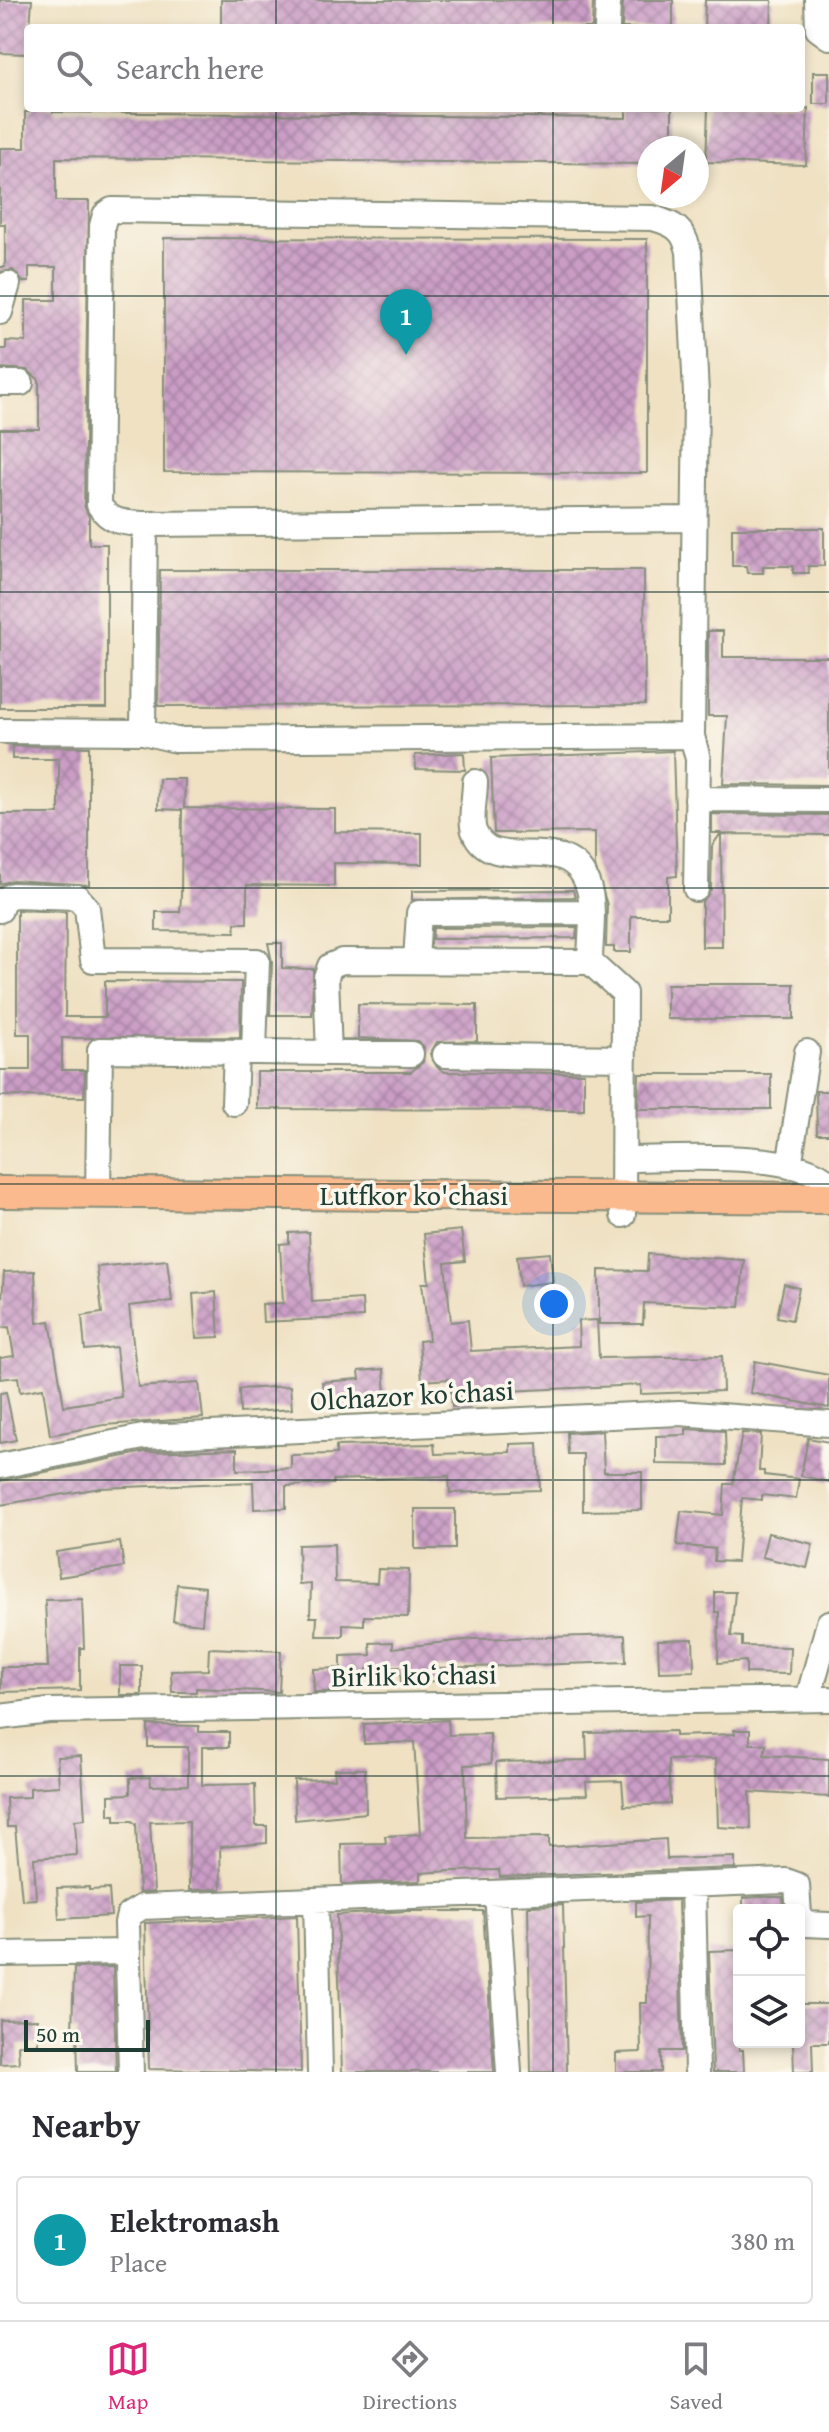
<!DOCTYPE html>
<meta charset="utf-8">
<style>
:root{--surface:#fff;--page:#f2f2f3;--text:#2b2b33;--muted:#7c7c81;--line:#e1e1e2;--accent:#db2777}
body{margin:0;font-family:"Gentium Book Plus",serif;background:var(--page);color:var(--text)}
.controls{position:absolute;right:24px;bottom:24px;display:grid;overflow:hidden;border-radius:8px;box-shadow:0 4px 12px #0003}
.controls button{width:72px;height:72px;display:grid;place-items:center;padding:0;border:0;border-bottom:2px solid var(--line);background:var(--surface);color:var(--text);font:40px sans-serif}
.compass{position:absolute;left:637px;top:136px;width:72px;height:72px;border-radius:50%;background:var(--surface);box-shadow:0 4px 12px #0003;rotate:209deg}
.scale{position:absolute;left:24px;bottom:20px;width:126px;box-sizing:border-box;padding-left:8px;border:4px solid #1f3d34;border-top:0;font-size:22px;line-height:28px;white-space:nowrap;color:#1f3d34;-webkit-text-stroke:6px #fbf7ec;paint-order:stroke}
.you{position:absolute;left:554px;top:1304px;width:28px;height:28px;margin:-20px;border:6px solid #fff;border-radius:50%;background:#1a73e8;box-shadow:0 0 0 12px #1a73e833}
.badge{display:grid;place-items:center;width:52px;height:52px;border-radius:50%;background:var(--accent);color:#fff;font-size:26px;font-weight:700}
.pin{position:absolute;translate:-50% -66px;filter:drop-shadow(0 2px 4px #0008)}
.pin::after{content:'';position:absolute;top:42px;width:28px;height:24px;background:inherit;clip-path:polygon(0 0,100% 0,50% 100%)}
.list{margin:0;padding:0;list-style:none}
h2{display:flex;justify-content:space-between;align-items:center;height:104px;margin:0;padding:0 32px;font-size:34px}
h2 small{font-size:26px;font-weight:400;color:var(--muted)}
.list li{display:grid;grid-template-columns:52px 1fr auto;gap:24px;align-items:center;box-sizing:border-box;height:128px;margin:0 16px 16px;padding:0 16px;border:2px solid var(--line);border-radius:8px}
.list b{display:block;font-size:30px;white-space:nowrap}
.list p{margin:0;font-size:26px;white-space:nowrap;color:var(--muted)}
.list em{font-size:26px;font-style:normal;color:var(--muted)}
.icon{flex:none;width:44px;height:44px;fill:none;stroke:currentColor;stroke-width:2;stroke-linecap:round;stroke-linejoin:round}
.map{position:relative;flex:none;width:829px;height:2072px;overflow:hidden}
.search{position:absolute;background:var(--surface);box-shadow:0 4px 12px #0003;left:24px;right:24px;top:24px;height:88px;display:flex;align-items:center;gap:20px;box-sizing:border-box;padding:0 28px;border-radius:8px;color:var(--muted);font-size:30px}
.sheet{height:248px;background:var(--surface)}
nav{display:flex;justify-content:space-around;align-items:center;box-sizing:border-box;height:112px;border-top:2px solid var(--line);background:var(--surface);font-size:22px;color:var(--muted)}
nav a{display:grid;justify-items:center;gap:4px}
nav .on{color:var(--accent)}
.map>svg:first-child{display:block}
.building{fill:url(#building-cross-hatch)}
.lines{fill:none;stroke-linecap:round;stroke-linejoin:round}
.minor-casing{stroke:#878f7b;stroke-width:28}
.major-casing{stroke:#878f7b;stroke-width:34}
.minor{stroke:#fff;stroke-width:24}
.major{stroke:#fbba8d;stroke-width:30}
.grid{fill:none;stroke:#1f3d34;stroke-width:2;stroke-opacity:0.55}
.labels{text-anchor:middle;stroke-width:7;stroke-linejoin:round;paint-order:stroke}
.street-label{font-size:28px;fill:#1f3d34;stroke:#fbf7ec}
</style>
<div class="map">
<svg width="829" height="2072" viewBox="0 0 829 2072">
<defs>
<pattern id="building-cross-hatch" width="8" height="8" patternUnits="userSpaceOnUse" patternTransform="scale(2)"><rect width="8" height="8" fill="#cb9dc6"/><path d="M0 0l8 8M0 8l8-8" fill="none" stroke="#a481a2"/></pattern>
</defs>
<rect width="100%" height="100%" fill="#fbf7ec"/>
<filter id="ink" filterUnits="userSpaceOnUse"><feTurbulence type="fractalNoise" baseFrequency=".0125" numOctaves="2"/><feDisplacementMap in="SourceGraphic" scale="16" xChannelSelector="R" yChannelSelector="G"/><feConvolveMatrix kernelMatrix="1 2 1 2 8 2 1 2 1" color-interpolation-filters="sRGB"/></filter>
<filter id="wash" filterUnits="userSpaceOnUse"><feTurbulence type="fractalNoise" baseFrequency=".006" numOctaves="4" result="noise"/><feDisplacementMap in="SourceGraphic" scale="32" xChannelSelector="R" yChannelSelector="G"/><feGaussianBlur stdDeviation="1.8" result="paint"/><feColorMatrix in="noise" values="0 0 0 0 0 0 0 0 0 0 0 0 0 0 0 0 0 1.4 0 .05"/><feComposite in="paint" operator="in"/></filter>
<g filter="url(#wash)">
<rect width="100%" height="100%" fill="#efe1c2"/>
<g id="blocks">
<!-- building -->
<path class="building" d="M0,0H32L28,54L0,53Z
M221,0H593L592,28H221Z
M623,0H673V28H622Z
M705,0H772L771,28H704Z
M813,72H829V104H813Z
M30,108H53V112L626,118V108H672V148H649V164L56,158V201H89L84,505L89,517V544H107V708H0V429H39V380L28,370L0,368V349H6V341L26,342V300H56V267H29V282H23L13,270L0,272V267H5V224H0V148H25V112H30Z
M708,108H808L806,165L706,162Z
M164,238L647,239V473L164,472Z
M732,528H824V566H808L809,573H793V566H763V573H747L746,566H732Z
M160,570H644L645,705L158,706Z
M708,631H723V657H829V785L723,784L727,716H708Z
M12,746L89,747V885L12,880L0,884V814H59V759H12Z
M673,751L677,876L668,877V916H631V952H614V947H606L607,905L595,866V832L494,833L491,758Z
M464,753L465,770L416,769L415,755Z
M159,779H185L184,808L335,809V832L422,833V864L334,863V886L247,885V923H235V932L156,931V912H180L181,896L182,810L158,809Z
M712,814L829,815V835L721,834L722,947H702V902L711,890L712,846L721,833H712Z
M573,890L575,897L412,900V891Z
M17,910L66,912L65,1017H105V981L241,982L240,1037L62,1038V1070H85L84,1097L0,1096V1070H30V1034H17Z
M577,927L576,938L432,939L433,928Z
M268,943H282V968L313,969L312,1015H270L272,962Z
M667,984H794V1019H667Z
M358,1004L477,1005V1041L437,1042L430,1054L437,1067L445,1072L584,1073V1110L257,1109V1072H411L423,1062L424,1047L418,1041L358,1038Z
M639,1074H771V1109H638Z
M816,1091H829V1134H817Z
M461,1230L465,1261L445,1263L451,1322L468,1320L471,1351L579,1346L578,1321L597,1320L599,1358L722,1356L723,1391L641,1394V1385L528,1390L474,1393L475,1405L452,1407L450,1379L422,1381L419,1341L429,1340L422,1283H429L424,1234Z
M309,1232L312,1302L362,1299L363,1317L263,1322L262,1304L283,1303L280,1244L289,1243V1233Z
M550,1253L553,1282L520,1286L517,1256Z
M648,1254L744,1260L740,1307L644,1303L643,1324H599V1270L647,1271Z
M167,1260L172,1301L129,1306L138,1387L199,1383L203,1418L104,1425L50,1435L43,1388L20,1392L18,1377L0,1379V1358L14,1356L9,1327L0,1328L4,1272L35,1271L37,1323L50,1321L64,1406L121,1397L116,1347L85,1350L82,1316L102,1313L97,1267Z
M784,1284L799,1288L792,1320L777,1317Z
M216,1292L219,1337L196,1338L193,1294Z
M755,1361L829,1375V1408L750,1393Z
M384,1369L387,1407L362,1409V1405L325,1408L322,1382L360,1379L359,1371Z
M290,1386L292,1409L240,1413L239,1389Z
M6,1392L16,1440L0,1443V1393Z
M686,1429L725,1431L726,1465L656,1464V1436L686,1435Z
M602,1431L604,1472H642V1510L583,1511V1454H568L567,1433Z
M742,1433L761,1434L759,1471H764V1475L799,1479L796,1499L762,1495V1500L742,1498L737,1562L714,1561L715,1549L677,1545L681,1511L723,1515L725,1484H733Z
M808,1438L829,1442V1482L801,1476Z
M538,1443L540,1490L450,1493L449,1476L333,1480V1484L286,1486V1508L254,1509L253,1482L100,1488L0,1505V1481L145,1452L237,1449V1470L291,1468V1455L336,1454V1446L434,1444L435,1454L510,1452V1444Z
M415,1509H455V1549H415Z
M768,1533L813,1544L807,1568L762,1557Z
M120,1542L124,1567L59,1577L56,1552Z
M334,1544L335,1582L377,1583L378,1569L409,1570L408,1617L364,1616V1625L343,1624V1636H316L317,1617H310L311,1584L299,1585L298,1545Z
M177,1584L205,1587L202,1624L173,1621Z
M715,1592H735L731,1636L742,1637V1646L790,1647L789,1674L746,1673V1661L718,1663L719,1612H715Z
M82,1599L84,1648H80V1690L1,1692V1667H48L45,1600Z
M625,1635L626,1662L437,1668L438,1681L401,1682L400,1667L367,1669V1679L341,1680V1656L371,1655L370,1643L393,1642V1648L474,1639Z
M693,1639L694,1671L659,1672L658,1640Z
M209,1648L281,1651L279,1692L196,1688V1692H172L171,1671L208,1670Z
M120,1666H142V1695H120Z
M340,1668L341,1692H314L313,1669Z
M448,1720L449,1735L490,1734L491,1764L465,1765L467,1838L549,1837V1847L666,1839L667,1859L735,1857V1868L500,1877L499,1870L451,1871L420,1873V1881L342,1884L341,1844L386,1843L385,1836L420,1834L414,1742L364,1744V1724Z
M148,1725L199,1726V1732H229V1747H202V1785L255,1784L256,1826H267V1843L220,1847L221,1889L189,1890V1821L150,1822L154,1892L139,1893L136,1824L132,1821H115V1815H109V1795L130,1794V1778L150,1777L151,1786L188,1785V1747H148Z
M734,1730H750V1744H766L764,1755L829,1759V1797L750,1792L751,1829L718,1827L716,1759L668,1760L670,1804L624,1806L622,1781L586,1782L587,1795L497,1797L496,1762L587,1760L586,1733L675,1731V1736L735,1734Z
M81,1756L85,1819L75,1820L77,1855L34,1858L36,1899L22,1900L15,1827H7L6,1798L30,1797V1788L59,1786L57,1757Z
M334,1769H365L366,1813L295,1820L294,1780L335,1779Z
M89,1887V1890L109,1889L111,1916L59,1919L57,1888Z
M759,1897H783L784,1910H743V1898Z
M678,1900L682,2051H661V2072H616V2053L641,2052L640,2003H647L648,1916L636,1917V1902Z
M563,1905L567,2072H531L528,1906Z
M408,1911H483L494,2072H342L337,1915Z
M297,1916L301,2072L149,2069L145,1923Z
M739,1950V2050H743L744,2072H713L709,1951Z
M113,1967L116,2072H78L77,2031H72L74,1968Z
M799,2004H829V2043H812L813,2072H794L793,2042H799Z
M37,2019L38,2044L18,2045L19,2063L0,2064V2020Z"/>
</g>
</g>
<g filter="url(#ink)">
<use href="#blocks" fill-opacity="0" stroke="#878f7b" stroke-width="2"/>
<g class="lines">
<!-- minor casing -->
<g class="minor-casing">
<path id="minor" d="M817,0L818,29L829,37
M607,28L608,0
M0,312L8,284
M0,383H21
M0,731L143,732L176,740L692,736L696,394L689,252C684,229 674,224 653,218L112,210L105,215L102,226L99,505C110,523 125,523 145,524L694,519
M143,732L145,524
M692,736L698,759L696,889
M475,782C475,796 470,819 474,831C493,880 571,823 589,889C595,910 590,940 590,962L624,993L623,1215
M697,799L829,800
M0,910L2,901L12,895L77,897L87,908L93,960L257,961L254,1052L100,1050L98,1193
M416,960L419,913L590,912
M254,1052L411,1054
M329,1053L326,977L330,966L342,961L590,962
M445,1055L624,1058
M234,1103L236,1052
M624,1159C672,1159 795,1149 829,1183
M789,1166L807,1052
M0,1466L143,1437L679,1413L829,1424
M808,1699L829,1623
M0,1717L49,1711L829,1699
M693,1885L697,2072
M497,1893L509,2072
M316,1900L320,2072
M0,1954L128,1952
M131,2072L127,1923L129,1915L142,1907L786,1881L797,1885L799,1915L804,1924L829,1925"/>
</g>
<!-- major casing -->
<g class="major-casing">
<path id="major" d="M0,1192L829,1198"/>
</g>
<!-- minor -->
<use href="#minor" class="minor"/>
<!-- major -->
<use href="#major" class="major"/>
</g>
</g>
<!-- grid -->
<path class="grid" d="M276,0V28M553,0V28M276,108V2072M553,108V2072M0,296H829M0,592H829M0,888H829M0,1184H829M0,1480H829M0,1776H829"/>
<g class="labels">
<!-- street labels -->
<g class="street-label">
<text x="414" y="1205">Lutfkor ko'chasi</text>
<text transform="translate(412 1395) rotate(-3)" y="10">Olchazor koʻchasi</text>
<text transform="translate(414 1675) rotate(-1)" y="10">Birlik koʻchasi</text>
</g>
</g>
</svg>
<div class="controls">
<button><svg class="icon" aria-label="locate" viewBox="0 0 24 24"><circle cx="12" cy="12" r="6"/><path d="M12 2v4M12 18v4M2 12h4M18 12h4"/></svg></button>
<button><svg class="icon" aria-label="layers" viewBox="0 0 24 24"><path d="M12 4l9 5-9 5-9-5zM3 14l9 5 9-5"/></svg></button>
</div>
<svg class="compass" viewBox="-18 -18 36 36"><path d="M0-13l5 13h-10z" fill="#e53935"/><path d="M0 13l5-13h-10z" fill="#7c7c81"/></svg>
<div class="scale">50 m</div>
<div class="you"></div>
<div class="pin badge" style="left:406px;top:355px;background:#0f9aa8">1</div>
<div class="search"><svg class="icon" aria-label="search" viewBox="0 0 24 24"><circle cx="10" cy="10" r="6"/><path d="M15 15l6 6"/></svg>Search here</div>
</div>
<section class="sheet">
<h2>Nearby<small></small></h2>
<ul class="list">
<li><span class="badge" style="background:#0f9aa8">1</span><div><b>Elektromash</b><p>Place</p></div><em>380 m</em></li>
</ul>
</section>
<nav>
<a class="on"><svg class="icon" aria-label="map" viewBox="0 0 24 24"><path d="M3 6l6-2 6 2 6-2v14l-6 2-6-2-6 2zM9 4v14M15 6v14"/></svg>Map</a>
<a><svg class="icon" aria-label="directions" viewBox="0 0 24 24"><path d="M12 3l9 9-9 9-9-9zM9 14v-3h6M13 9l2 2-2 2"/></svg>Directions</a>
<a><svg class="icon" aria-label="saved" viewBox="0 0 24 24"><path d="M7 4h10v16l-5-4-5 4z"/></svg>Saved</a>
</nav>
